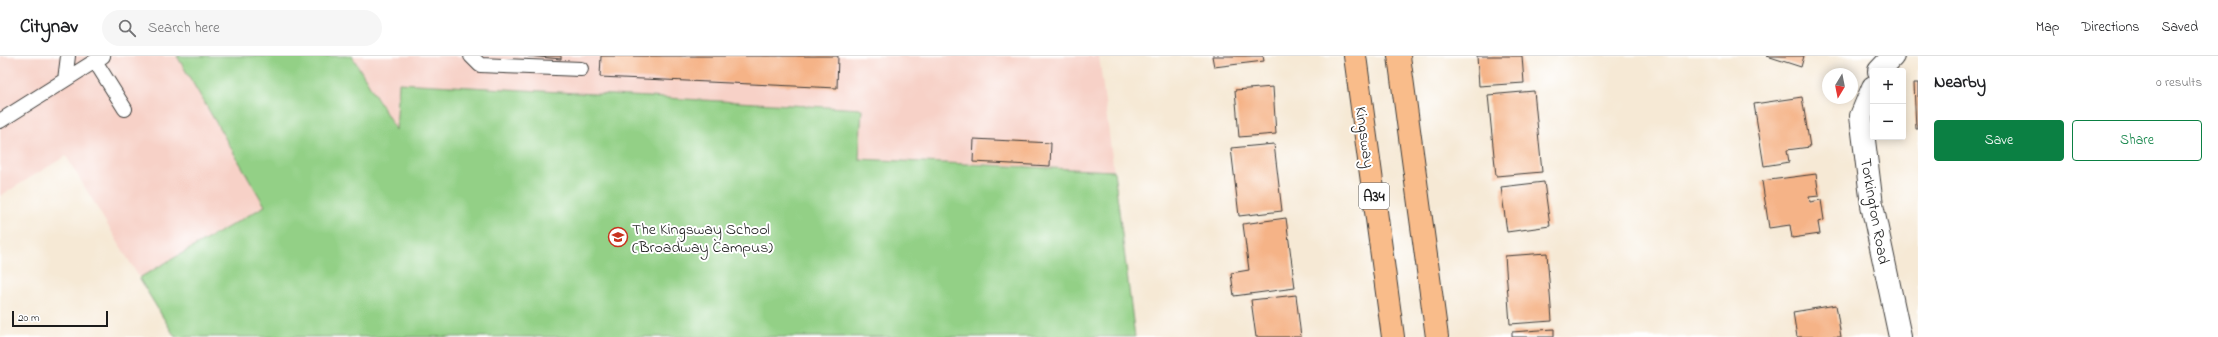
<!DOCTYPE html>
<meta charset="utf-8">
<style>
:root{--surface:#fff;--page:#f6f6f6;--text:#202124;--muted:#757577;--line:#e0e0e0;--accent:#0b8043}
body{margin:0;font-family:"Indie Flower",sans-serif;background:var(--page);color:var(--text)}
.controls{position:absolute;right:12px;top:12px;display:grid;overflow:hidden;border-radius:4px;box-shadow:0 2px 10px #0003}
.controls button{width:36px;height:36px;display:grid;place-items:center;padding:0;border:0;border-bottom:1px solid var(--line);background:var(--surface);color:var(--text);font:20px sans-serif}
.compass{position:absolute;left:1822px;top:12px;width:36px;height:36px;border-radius:50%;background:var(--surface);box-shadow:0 2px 10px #0003;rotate:190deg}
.scale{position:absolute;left:12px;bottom:10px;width:96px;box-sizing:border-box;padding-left:4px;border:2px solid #1c1c1c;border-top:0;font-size:11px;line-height:14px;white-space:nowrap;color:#1c1c1c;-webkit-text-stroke:3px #fff;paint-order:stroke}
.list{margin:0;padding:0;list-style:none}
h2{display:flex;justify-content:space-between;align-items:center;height:52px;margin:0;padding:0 16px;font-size:17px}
h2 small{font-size:13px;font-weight:400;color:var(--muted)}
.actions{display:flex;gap:8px;padding:12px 16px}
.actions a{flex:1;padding:9px 0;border:1px solid var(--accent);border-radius:4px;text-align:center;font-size:14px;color:var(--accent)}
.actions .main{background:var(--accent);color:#fff}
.icon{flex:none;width:22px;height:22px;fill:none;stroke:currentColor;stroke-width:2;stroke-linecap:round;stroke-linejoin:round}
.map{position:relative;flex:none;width:1918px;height:281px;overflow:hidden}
header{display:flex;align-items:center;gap:24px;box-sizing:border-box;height:56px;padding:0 20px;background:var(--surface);border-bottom:1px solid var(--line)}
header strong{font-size:19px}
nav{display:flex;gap:22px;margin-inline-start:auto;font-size:14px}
.search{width:280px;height:36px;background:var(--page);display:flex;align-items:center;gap:10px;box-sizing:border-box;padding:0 14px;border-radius:22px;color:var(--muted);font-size:15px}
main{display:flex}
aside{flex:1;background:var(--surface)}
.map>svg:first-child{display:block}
.built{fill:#f7d1c7}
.green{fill:#93d086;stroke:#587651}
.building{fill:#f5b387}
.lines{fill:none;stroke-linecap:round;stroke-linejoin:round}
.lane-casing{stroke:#3d3b38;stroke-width:16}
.street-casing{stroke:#3d3b38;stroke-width:24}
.highway-casing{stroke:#3d3b38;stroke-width:24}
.lane{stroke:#fff;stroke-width:14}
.street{stroke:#fff;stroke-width:22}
.highway{stroke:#f9bc8a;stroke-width:22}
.labels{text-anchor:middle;stroke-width:4;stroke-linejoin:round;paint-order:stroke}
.shield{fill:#fff;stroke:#606060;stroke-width:1}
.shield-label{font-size:15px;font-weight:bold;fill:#1c1c1c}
.street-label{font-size:16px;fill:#1c1c1c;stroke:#fff}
.poi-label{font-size:16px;fill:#1c1c1c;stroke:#fff;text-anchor:start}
</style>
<header>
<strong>Citynav</strong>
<div class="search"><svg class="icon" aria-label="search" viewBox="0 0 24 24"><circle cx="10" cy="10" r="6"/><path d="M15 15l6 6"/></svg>Search here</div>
<nav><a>Map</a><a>Directions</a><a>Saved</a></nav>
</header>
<main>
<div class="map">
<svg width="1918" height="281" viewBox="0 0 1918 281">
<rect width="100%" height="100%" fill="#fff"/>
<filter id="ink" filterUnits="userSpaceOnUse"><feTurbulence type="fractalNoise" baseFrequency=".025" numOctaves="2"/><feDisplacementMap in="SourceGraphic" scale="8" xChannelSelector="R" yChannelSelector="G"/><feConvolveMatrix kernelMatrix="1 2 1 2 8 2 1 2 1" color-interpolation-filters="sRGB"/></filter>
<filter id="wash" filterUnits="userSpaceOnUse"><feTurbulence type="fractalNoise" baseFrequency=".012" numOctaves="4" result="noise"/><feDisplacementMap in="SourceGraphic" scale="16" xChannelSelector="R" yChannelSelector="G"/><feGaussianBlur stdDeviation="0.9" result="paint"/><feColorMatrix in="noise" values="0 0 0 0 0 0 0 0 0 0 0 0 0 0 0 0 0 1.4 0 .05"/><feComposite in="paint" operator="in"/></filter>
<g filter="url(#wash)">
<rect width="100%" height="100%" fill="#f6e9d5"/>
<!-- built -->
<path class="built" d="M0,0H1099L1135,281H175L66,100L0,140Z"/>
<!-- green -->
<path class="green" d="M177,0H352L396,74L399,27L862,53L859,103L1114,115L1135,281H175L139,222L265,150Z"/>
<g id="blocks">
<!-- building -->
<path class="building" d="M528,0H561V3Z
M601,0H838L837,32L600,21Z
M1212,0H1263L1264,5L1214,11Z
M1477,0H1522L1524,27L1479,30Z
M1767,0H1804L1801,11Z
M1914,27H1918V73H1916Z
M1273,31L1276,78L1239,81L1235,34Z
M1534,35L1542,116L1496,120L1488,39Z
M1802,41L1810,91L1787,94L1789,106L1764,110L1754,48Z
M974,83L1051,87L1050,110L973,106Z
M1274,88L1282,155L1239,160L1231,92Z
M1816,118L1819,140L1809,141L1810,146L1821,144L1824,164L1818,166L1820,178L1792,182L1790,169L1769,172L1762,125Z
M1544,126L1550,170L1507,176L1501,131Z
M1286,162L1295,232L1234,240L1231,217L1249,214L1243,168Z
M1547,197L1552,265L1510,268L1505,200Z
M1296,239L1301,281H1256L1251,244Z
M1836,249L1841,281H1797L1793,256Z
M1554,273V281H1512V276Z"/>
</g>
</g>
<g filter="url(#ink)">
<use href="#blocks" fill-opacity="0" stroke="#3d3b38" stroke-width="1"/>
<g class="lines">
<!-- lane casing -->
<g class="lane-casing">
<path id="lane" d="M471,0L480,9L581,13
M95,5L125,53
M65,24L68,0
M0,65L103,0"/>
</g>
<!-- street casing -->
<g class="street-casing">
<path id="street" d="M1879,15L1893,0
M1873,31L1861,60L1872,149L1900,281"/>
</g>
<!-- highway casing -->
<g class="highway-casing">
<path id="highway" d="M1355,0L1393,281
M1399,0L1437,281"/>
</g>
<!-- lane -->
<use href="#lane" class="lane"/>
<!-- street -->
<use href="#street" class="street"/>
<!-- highway -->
<use href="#highway" class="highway"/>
</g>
</g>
<!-- icons -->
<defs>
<g id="school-ring" transform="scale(1)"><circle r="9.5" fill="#fff" stroke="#c8321e" stroke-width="1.5"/><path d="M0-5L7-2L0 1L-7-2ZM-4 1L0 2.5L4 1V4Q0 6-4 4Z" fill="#c8321e"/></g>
</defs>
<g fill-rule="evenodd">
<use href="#school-ring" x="618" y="181"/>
</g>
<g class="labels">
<!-- shield labels -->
<rect class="shield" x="1359" y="127" width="30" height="26" rx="3"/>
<g class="shield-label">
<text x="1374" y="145">A34</text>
</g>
<!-- street labels -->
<g class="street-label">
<text transform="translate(1366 81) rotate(82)" y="6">Kingsway</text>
<text transform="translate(1876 155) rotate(80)" y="6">Torkington Road</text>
</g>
<!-- poi labels -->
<g class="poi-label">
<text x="632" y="178">The Kingsway School<tspan x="632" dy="18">(Broadway Campus)</tspan></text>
</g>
</g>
</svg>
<div class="controls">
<button>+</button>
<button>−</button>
</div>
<svg class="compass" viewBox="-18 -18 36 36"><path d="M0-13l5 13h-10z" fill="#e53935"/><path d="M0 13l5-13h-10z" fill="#757577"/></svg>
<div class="scale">20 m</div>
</div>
<aside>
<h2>Nearby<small>0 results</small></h2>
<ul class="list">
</ul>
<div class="actions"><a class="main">Save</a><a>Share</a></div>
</aside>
</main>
